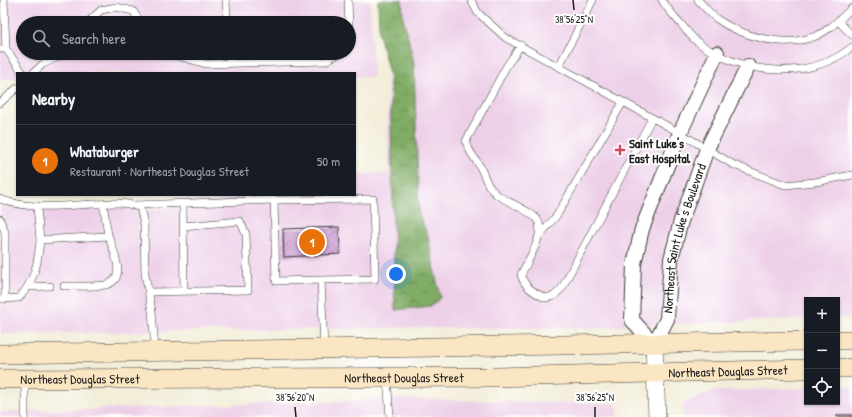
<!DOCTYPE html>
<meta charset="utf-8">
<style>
:root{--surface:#171b24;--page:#20242c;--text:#f1f3f6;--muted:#9ea1a6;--line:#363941;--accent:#d1495b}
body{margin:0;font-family:"Patrick Hand",sans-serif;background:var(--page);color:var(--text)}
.controls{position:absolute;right:12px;bottom:12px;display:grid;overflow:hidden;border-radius:0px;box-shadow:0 1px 3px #0004}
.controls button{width:36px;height:36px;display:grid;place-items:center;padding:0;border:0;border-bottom:1px solid var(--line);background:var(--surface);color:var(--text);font:20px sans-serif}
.you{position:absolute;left:396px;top:274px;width:14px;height:14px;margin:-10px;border:3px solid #fff;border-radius:50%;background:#1a73e8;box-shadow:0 0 0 6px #1a73e833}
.badge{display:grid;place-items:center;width:26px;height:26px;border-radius:50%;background:var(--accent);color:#fff;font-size:13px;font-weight:700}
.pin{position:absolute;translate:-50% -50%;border:2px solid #fff;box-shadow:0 1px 4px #0006}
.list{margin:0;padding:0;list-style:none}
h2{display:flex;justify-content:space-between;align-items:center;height:52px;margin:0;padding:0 16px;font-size:17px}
h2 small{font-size:13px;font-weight:400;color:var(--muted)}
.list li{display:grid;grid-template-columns:26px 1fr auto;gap:12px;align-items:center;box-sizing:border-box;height:72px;padding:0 16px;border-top:1px solid var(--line)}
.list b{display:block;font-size:15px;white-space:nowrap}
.list p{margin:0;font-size:13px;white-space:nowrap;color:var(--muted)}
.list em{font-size:13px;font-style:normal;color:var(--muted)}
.icon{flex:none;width:22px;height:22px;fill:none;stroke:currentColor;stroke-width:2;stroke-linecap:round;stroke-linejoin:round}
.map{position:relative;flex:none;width:852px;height:417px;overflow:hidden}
.search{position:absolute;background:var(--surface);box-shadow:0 1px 3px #0004;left:16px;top:16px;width:340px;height:44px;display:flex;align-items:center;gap:10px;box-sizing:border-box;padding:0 14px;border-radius:22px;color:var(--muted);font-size:15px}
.panel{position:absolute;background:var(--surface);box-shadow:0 1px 3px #0004;left:16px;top:72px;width:340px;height:124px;border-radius:0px}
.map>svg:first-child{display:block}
.built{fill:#edd0e8;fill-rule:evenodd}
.forest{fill:url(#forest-crowns);stroke:#4e6440}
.building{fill:url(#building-cross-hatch)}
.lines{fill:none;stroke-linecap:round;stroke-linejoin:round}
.service-casing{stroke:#3c3c38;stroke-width:8}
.minor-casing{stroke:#3c3c38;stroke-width:16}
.tertiary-casing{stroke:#3c3c38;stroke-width:18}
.secondary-casing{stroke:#3c3c38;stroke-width:20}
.service{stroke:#fff;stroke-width:7}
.minor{stroke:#fff;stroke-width:14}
.tertiary{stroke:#fff;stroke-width:17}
.secondary{stroke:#fbe6c4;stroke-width:19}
.ticks{fill:none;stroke:#1c1c1c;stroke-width:1.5}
.poi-dot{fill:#d1495b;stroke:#fff;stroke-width:1.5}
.labels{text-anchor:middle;stroke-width:4;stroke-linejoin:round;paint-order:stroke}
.poi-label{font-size:13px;font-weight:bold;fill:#1c1c1c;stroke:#fff;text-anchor:start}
.street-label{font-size:13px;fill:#1c1c1c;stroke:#fff}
.ticks-label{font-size:10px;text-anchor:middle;fill:#1c1c1c;stroke:#fff;stroke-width:4;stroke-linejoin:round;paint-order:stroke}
</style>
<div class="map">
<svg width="852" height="417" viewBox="0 0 852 417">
<defs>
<pattern id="forest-crowns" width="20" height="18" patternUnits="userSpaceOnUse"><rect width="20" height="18" fill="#80ac65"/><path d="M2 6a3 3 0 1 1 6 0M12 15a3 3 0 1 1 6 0" fill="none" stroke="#688b52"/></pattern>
<pattern id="building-cross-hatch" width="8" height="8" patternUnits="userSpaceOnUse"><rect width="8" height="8" fill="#c992cf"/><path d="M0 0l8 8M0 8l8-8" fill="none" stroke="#a276a7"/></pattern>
</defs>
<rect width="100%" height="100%" fill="#fff"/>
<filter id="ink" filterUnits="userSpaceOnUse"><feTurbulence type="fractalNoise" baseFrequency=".025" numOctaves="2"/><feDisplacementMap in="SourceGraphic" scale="8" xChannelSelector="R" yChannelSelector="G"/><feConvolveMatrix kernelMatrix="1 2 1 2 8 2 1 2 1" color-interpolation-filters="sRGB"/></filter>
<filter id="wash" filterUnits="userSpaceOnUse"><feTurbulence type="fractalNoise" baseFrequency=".012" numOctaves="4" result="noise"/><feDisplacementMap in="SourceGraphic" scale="16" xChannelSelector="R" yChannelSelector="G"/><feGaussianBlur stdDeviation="0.9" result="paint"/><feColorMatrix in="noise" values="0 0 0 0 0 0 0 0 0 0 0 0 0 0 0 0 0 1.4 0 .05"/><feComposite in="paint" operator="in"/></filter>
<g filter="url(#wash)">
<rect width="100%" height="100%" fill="#f3eed9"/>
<!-- built -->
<path class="built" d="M0,0H370L373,77H355V73H17V78L0,79ZM23,23H349V53H23Z
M386,0H852V318H837V300H807V319L587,328H391L0,334V206L164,209L202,195H355V174L389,173Z
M837,387H852V417H683V403L714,391L807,388V402H837Z
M403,399L617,404L618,417H0V412Z"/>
<!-- forest -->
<path class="forest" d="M378,0H402L403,17L414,63L419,214L428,237L440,298L431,306L395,310L390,78L379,34Z"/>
<g id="blocks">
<!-- building -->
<path class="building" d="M339,227L340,254L284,257L283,229Z
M837,415H852V417H837Z"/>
</g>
</g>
<g filter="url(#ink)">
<use href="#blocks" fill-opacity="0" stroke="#3c3c38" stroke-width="1"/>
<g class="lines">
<!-- service casing -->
<g class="service-casing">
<path id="service" d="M4,0L6,49
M226,0L227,23
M348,0L349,28
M471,0L478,13L506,38L680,133L734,165L785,185L815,182L852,175
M662,0C667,9 674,16 681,24C685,29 690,35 695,40C737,74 808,83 852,47
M698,0C704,6 710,14 717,19C741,36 782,47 810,38C826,34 840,19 852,8
M838,21L852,35
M87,23L101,10L116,7L133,11L141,23
M521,45L506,67L466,141C469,153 474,156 479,165C486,177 485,184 496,194C506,202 536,212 539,223C543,239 527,261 521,275C525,288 534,292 545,298L554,296L562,288L652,118
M0,49H6L23,73
M167,53L206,64L325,61L340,53
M229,53V64
M559,66L593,0
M33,73L43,64L66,53
M0,103L17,88
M0,199C29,210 61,206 92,204C108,204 125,200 140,208L144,224L145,274L152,311L155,350
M183,203L184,291
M134,205L274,200
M37,206L40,240
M0,219L5,232V299
M540,235L557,215L623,102
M321,280L276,281L274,200L373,199L375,279L321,280L324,348
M64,286C77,286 92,287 105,285C130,280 111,247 108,234C106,224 105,214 103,204
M29,287L50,286
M150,292L248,290L246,234L240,221L183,226
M0,299L19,298C35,280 38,263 40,240L108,236
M387,378L390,417
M25,379V417"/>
</g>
<!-- minor casing -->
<g class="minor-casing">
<g id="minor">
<path id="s1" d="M717,53L680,133L642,229L634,264L632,320L654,344L667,319L671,259L681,221L707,149L748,66"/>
</g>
</g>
<!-- tertiary casing -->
<g class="tertiary-casing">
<path id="tertiary" d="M654,344L657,417"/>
</g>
<!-- secondary casing -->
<g class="secondary-casing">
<g id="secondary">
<path d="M837,340H852"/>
<path d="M0,354L807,341"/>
<path d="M837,368H852"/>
<path id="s2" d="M0,379L498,377L807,369"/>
</g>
</g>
<!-- service -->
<use href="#service" class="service"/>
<!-- minor -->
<use href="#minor" class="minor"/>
<!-- tertiary -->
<use href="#tertiary" class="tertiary"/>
<!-- secondary -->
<use href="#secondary" class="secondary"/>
</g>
</g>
<!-- ticks -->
<path class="ticks" d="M573,0L574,10M295,407L296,417M595,407V417"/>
<!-- markers -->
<path class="poi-dot" d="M618 144h4v4h4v4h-4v4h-4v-4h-4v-4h4z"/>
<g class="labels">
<!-- poi labels -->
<g class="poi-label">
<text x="629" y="148">Saint Luke's<tspan x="629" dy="15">East Hospital</tspan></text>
</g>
<!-- street labels -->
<g class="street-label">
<text dy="5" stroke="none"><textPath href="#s1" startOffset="427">Northeast Saint Luke's Boulevard</textPath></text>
<text dy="5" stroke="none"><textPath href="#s2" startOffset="728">Northeast Douglas Street</textPath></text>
<text dy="5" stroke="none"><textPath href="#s2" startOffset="404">Northeast Douglas Street</textPath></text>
<text dy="5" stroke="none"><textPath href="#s2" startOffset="80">Northeast Douglas Street</textPath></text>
</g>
</g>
<g class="ticks-label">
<text x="574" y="23">38°56'25"N</text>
<text x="295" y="401">38°56'20"N</text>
<text x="595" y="401">38°56'25"N</text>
</g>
</svg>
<div class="controls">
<button>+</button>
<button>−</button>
<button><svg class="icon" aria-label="locate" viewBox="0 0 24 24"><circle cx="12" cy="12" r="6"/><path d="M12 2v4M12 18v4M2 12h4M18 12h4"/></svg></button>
</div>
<div class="you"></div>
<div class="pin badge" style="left:312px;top:242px;background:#e8710a">1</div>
<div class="search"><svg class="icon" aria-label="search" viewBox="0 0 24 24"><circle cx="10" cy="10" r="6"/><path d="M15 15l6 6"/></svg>Search here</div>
<section class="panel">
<h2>Nearby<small></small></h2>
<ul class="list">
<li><span class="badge" style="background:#e8710a">1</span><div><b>Whataburger</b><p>Restaurant · Northeast Douglas Street</p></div><em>50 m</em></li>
</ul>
</section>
</div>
